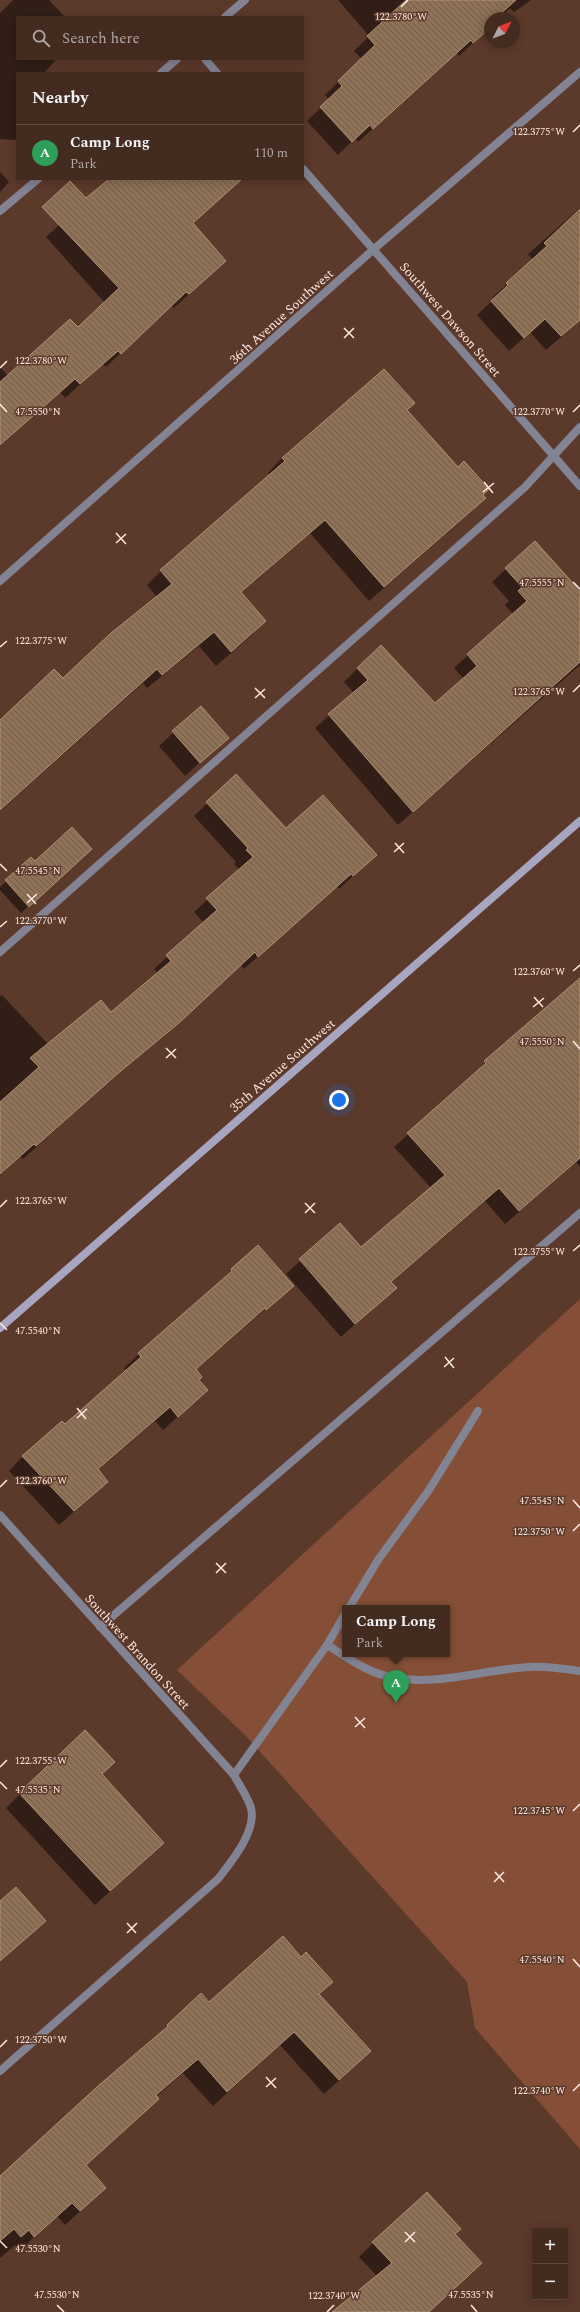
<!DOCTYPE html>
<meta charset="utf-8">
<style>
:root{--surface:#442b20;--page:#4b3329;--text:#f1f3f6;--muted:#afa7a5;--line:#5c473e;--accent:#15cafb}
body{margin:0;font-family:Spectral,serif;background:var(--page);color:var(--text)}
.controls{position:absolute;right:12px;bottom:12px;display:grid;overflow:hidden;border-radius:0px;box-shadow:0 2px 10px #0003}
.controls button{width:36px;height:36px;display:grid;place-items:center;padding:0;border:0;border-bottom:1px solid var(--line);background:var(--surface);color:var(--text);font:20px sans-serif}
.compass{position:absolute;left:484px;top:12px;width:36px;height:36px;border-radius:50%;background:var(--surface);box-shadow:0 2px 10px #0003;rotate:48deg}
.you{position:absolute;left:339px;top:1100px;width:14px;height:14px;margin:-10px;border:3px solid #fff;border-radius:50%;background:#1a73e8;box-shadow:0 0 0 6px #1a73e833}
.badge{display:grid;place-items:center;width:26px;height:26px;border-radius:50%;background:var(--accent);color:#fff;font-size:13px;font-weight:700}
.pin{position:absolute;translate:-50% -33px;filter:drop-shadow(0 1px 2px #0008)}
.pin::after{content:'';position:absolute;top:21px;width:14px;height:12px;background:inherit;clip-path:polygon(0 0,100% 0,50% 100%)}
.popup{position:absolute;left:342px;top:1605px;width:108px;height:52px;box-sizing:border-box;display:grid;place-content:center;border-radius:0px;background:var(--surface);filter:drop-shadow(0 1px 3px #0005);font-size:13px;white-space:nowrap;color:var(--muted)}
.popup b{font-size:15px;color:var(--text)}
.popup::after{content:'';position:absolute;left:50%;top:100%;margin-left:-8px;border:8px solid transparent;border-top-color:var(--surface)}
.list{margin:0;padding:0;list-style:none}
h2{display:flex;justify-content:space-between;align-items:center;height:52px;margin:0;padding:0 16px;font-size:17px}
h2 small{font-size:13px;font-weight:400;color:var(--muted)}
.list li{display:grid;grid-template-columns:26px 1fr auto;gap:12px;align-items:center;box-sizing:border-box;height:56px;padding:0 16px;border-top:1px solid var(--line)}
.list b{display:block;font-size:15px;white-space:nowrap}
.list p{margin:0;font-size:13px;white-space:nowrap;color:var(--muted)}
.list em{font-size:13px;font-style:normal;color:var(--muted)}
.icon{flex:none;width:22px;height:22px;fill:none;stroke:currentColor;stroke-width:2;stroke-linecap:round;stroke-linejoin:round}
.map{position:relative;flex:none;width:580px;height:2312px;overflow:hidden}
.search{position:absolute;background:var(--surface);box-shadow:0 2px 10px #0003;left:16px;top:16px;width:288px;height:44px;display:flex;align-items:center;gap:10px;box-sizing:border-box;padding:0 14px;border-radius:0px;color:var(--muted);font-size:15px}
.panel{position:absolute;background:var(--surface);box-shadow:0 2px 10px #0003;left:16px;top:72px;width:288px;height:108px;border-radius:0px}
.map>svg:first-child{display:block}
.park{fill:#854f37;fill-rule:evenodd}
.shadow{fill:#0007}
.building{fill:url(#building-back-hatch);stroke:#ae9074}
.lines{fill:none;stroke-linecap:round;stroke-linejoin:round}
.service{stroke:#828393;stroke-width:8}
.minor{stroke:#828393;stroke-width:8}
.secondary{stroke:#a6a6c0;stroke-width:8}
.ticks{fill:none;stroke:#ffe9e0;stroke-width:1.5}
.labels{text-anchor:middle;stroke-width:3;stroke-linejoin:round;paint-order:stroke}
.street-label{font-size:13px;fill:#ffe9e0;stroke:#5b392b}
.ticks-label{font-size:10px;text-anchor:middle;fill:#ffe9e0;stroke:#5b392b;stroke-width:3;stroke-linejoin:round;paint-order:stroke}
</style>
<div class="map">
<svg width="580" height="2312" viewBox="0 0 580 2312">
<defs>
<pattern id="building-back-hatch" width="6" height="6" patternUnits="userSpaceOnUse"><rect width="6" height="6" fill="#8e7156"/><path d="M-1 5l2 2M0 0l6 6M5-1l2 2" fill="none" stroke="#705e4d"/></pattern>
</defs>
<rect width="100%" height="100%" fill="#5b392b"/>
<!-- park -->
<path class="park" d="M580,1299V2149L475,2028L467,1982L245,1735L177,1670ZM345,1608H447V1654H345Z"/>
<!-- shadow -->
<path class="shadow" d="M13,0H49L65,17H17V59H53L55,61L44,73H17V140L0,139V13Z
M338,0H531L514,12L510,8L500,18H490V27L459,56L456,53L358,142L355,138L338,155L307,121L329,100L325,95L362,59L354,51L369,36Z
M0,172L9,182L0,192Z
M110,179H228L234,185L192,224L225,261L174,308L171,305L106,367L103,364L65,398L60,392L0,446V367L8,376L78,329L105,303L46,237Z
M580,208V320L546,350L530,332L509,351L477,315L494,299L492,298L533,260L528,254Z
M406,411L484,498L470,513L369,601L310,533L241,593L265,621L251,636L216,666L199,646L147,688L143,683L0,811V733L157,597L147,585L161,571L271,475L268,473L282,458Z
M506,569L580,592V665L398,825L315,728L354,693L344,682L358,668L435,704L464,679L454,668L513,614L505,605L509,601L492,582Z
M201,707L227,737L185,776L159,746Z
M236,776L286,829L375,855L339,889L337,886L244,969L241,965L165,1035L100,1089L23,1159L20,1156L0,1175V996L2,995L48,1044L110,1013L158,973L154,969L204,923L194,912L240,870L234,864L236,862L194,816Z
M83,856L21,913L0,890V887L31,859L34,863Z
M580,979V1167L576,1162L505,1224L485,1201L391,1283L395,1288L341,1337L286,1274L340,1225L361,1249L431,1188L394,1147L472,1077L485,1062Z
M258,1247L292,1286L195,1370L197,1380L207,1390L163,1430L155,1421L97,1471L107,1482L59,1525L9,1471L23,1456L64,1425L127,1371L124,1368L139,1354Z
M101,1775L148,1857L95,1905L6,1808L20,1794Z
M301,1958L332,1982L318,1995L370,2051L356,2065L324,2094L280,2045L213,2106L183,2073L156,2097L85,2166L105,2188L65,2225L57,2216L20,2250L15,2245L0,2258V2177L201,1995L209,2004Z
M454,2234L429,2312H334L377,2276L359,2257L373,2243Z"/>
<!-- building -->
<path class="building" d="M406,0H516L496,18H490V28L473,43L471,40L373,129L370,125L352,142L320,107L342,86L338,81L375,45L367,36Z
M109,179H242L193,223L226,261L189,294L186,292L121,354L118,351L80,384L75,379L0,445V382L70,319L78,327L119,288L42,207L70,181L86,198Z
M580,209V320L561,336L545,319L524,338L491,301L508,285L506,283L547,246L544,243Z
M384,369L415,403L407,410L458,467L464,461L489,489L483,495L486,498L384,587L325,520L241,592L266,621L231,652L214,632L162,675L157,669L0,810V720L54,669L63,678L111,633L172,584L160,570L285,461L282,458Z
M535,541L580,591V662L413,812L328,714L368,680L357,668L381,645L435,703L477,666L467,654L527,601L518,591L522,587L505,568Z
M201,706L229,738L200,763L172,731Z
M236,774L286,828L323,795L377,855L353,876L351,874L258,957L255,952L180,1022L115,1076L36,1146L34,1144L0,1174V1102L39,1067L30,1058L101,1000L111,1012L171,961L166,955L217,910L206,898L253,857L246,850L248,848L206,802Z
M72,827L92,849L29,907L5,880L31,857L35,861Z
M580,978V1158L519,1211L499,1188L391,1282L397,1288L355,1324L299,1259L340,1223L361,1247L445,1175L407,1133L486,1063L484,1061Z
M258,1245L294,1286L266,1310L265,1308L196,1369L202,1377L199,1380L208,1390L178,1417L170,1407L98,1469L108,1482L74,1511L22,1456L62,1421L65,1424L141,1357L138,1353L232,1271L231,1269Z
M85,1730L115,1762L102,1774L164,1843L110,1891L19,1793Z
M16,1887L46,1921L0,1961V1901Z
M283,1936L301,1957L306,1952L333,1982L319,1994L371,2051L339,2080L294,2032L227,2092L198,2059L156,2095L159,2099L86,2165L106,2188L80,2211L72,2203L34,2237L29,2230L21,2237L14,2229L0,2241V2176L98,2086L168,2026L167,2025L201,1993L209,2002Z
M427,2192L461,2229L455,2234L482,2263L429,2312H332L392,2263L372,2242Z"/>
<g class="lines">
<!-- service -->
<path class="service" d="M225,17L245,0
M161,73L177,59
M0,211L38,179
M0,952L525,487L580,427
M349,1608L378,1560L429,1490L478,1411
M345,1614L327,1645C345,1656 365,1671 386,1676C435,1688 482,1669 531,1667C547,1666 564,1669 580,1671
M100,1627L580,1213
M234,1775L327,1645"/>
<!-- minor -->
<path class="minor" d="M205,59L217,73
M303,169L580,486
M0,581L374,249L580,72
M0,1515L234,1775C239,1785 248,1797 251,1808C257,1831 231,1862 218,1879L0,2071"/>
<!-- secondary -->
<path class="secondary" d="M0,1328L580,821"/>
</g>
<!-- ticks -->
<path class="ticks" d="M401,7L408,0M573,132L580,125M344,328L354,338M344,338L354,328M0,368L7,361M0,404L7,412M573,412L580,405M484,482L493,493M483,492L494,483M116,533L126,544M116,543L126,534M573,582L580,589M0,647L7,641M255,688L265,698M573,692L580,685M255,698L265,689M395,843L404,853M394,852L404,843M0,864L7,871M27,894L36,904M27,903L37,894M0,927L7,921M573,971L580,965M534,997L543,1007M533,1007L544,998M573,1041L580,1049M166,1048L176,1058M166,1058L176,1049M305,1203L315,1213M0,1207L7,1200M305,1213L315,1203M573,1251L580,1245M0,1323L7,1330M445,1357L454,1368M444,1367L454,1358M77,1408L86,1419M77,1418L87,1409M0,1487L7,1480M573,1500L580,1508M573,1531L580,1524M216,1563L226,1573M216,1573L226,1563M355,1717L365,1728M355,1727L365,1718M0,1767L7,1760M0,1782L7,1789M573,1811L580,1804M495,1872L504,1882M494,1882L504,1872M127,1923L136,1933M127,1933L137,1923M573,1959L580,1967M0,2047L7,2040M266,2077L276,2088M266,2087L276,2078M573,2091L580,2084M405,2232L415,2242M0,2241L7,2248M405,2242L415,2232M57,2305L64,2312M471,2305L477,2312M327,2312L334,2305"/>
<g class="labels">
<!-- street labels -->
<g class="street-label">
<text transform="translate(281 316) rotate(-42)" y="5">36th Avenue Southwest</text>
<text transform="translate(451 319) rotate(49)" y="5">Southwest Dawson Street</text>
<text transform="translate(282 1065) rotate(-41)" y="5">35th Avenue Southwest</text>
<text transform="translate(138 1651) rotate(48)" y="5">Southwest Brandon Street</text>
</g>
</g>
<g class="ticks-label">
<text x="401" y="20">122.3780°W</text>
<text x="539" y="135">122.3775°W</text>
<text x="41" y="364">122.3780°W</text>
<text x="539" y="415">122.3770°W</text>
<text x="38" y="415">47.5550°N</text>
<text x="542" y="586">47.5555°N</text>
<text x="41" y="644">122.3775°W</text>
<text x="539" y="695">122.3765°W</text>
<text x="38" y="874">47.5545°N</text>
<text x="41" y="924">122.3770°W</text>
<text x="539" y="975">122.3760°W</text>
<text x="542" y="1045">47.5550°N</text>
<text x="41" y="1204">122.3765°W</text>
<text x="539" y="1255">122.3755°W</text>
<text x="38" y="1334">47.5540°N</text>
<text x="41" y="1484">122.3760°W</text>
<text x="542" y="1504">47.5545°N</text>
<text x="539" y="1535">122.3750°W</text>
<text x="41" y="1764">122.3755°W</text>
<text x="38" y="1793">47.5535°N</text>
<text x="539" y="1814">122.3745°W</text>
<text x="542" y="1963">47.5540°N</text>
<text x="41" y="2043">122.3750°W</text>
<text x="539" y="2094">122.3740°W</text>
<text x="38" y="2252">47.5530°N</text>
<text x="57" y="2298">47.5530°N</text>
<text x="471" y="2298">47.5535°N</text>
<text x="334" y="2299">122.3740°W</text>
</g>
</svg>
<div class="controls">
<button>+</button>
<button>−</button>
</div>
<svg class="compass" viewBox="-18 -18 36 36"><path d="M0-13l5 13h-10z" fill="#e53935"/><path d="M0 13l5-13h-10z" fill="#afa7a5"/></svg>
<div class="you"></div>
<div class="pin badge" style="left:396px;top:1703px;background:#2e9e5b">A</div>
<div class="popup"><b>Camp Long</b>Park</div>
<div class="search"><svg class="icon" aria-label="search" viewBox="0 0 24 24"><circle cx="10" cy="10" r="6"/><path d="M15 15l6 6"/></svg>Search here</div>
<section class="panel">
<h2>Nearby<small></small></h2>
<ul class="list">
<li><span class="badge" style="background:#2e9e5b">A</span><div><b>Camp Long</b><p>Park</p></div><em>110 m</em></li>
</ul>
</section>
</div>
